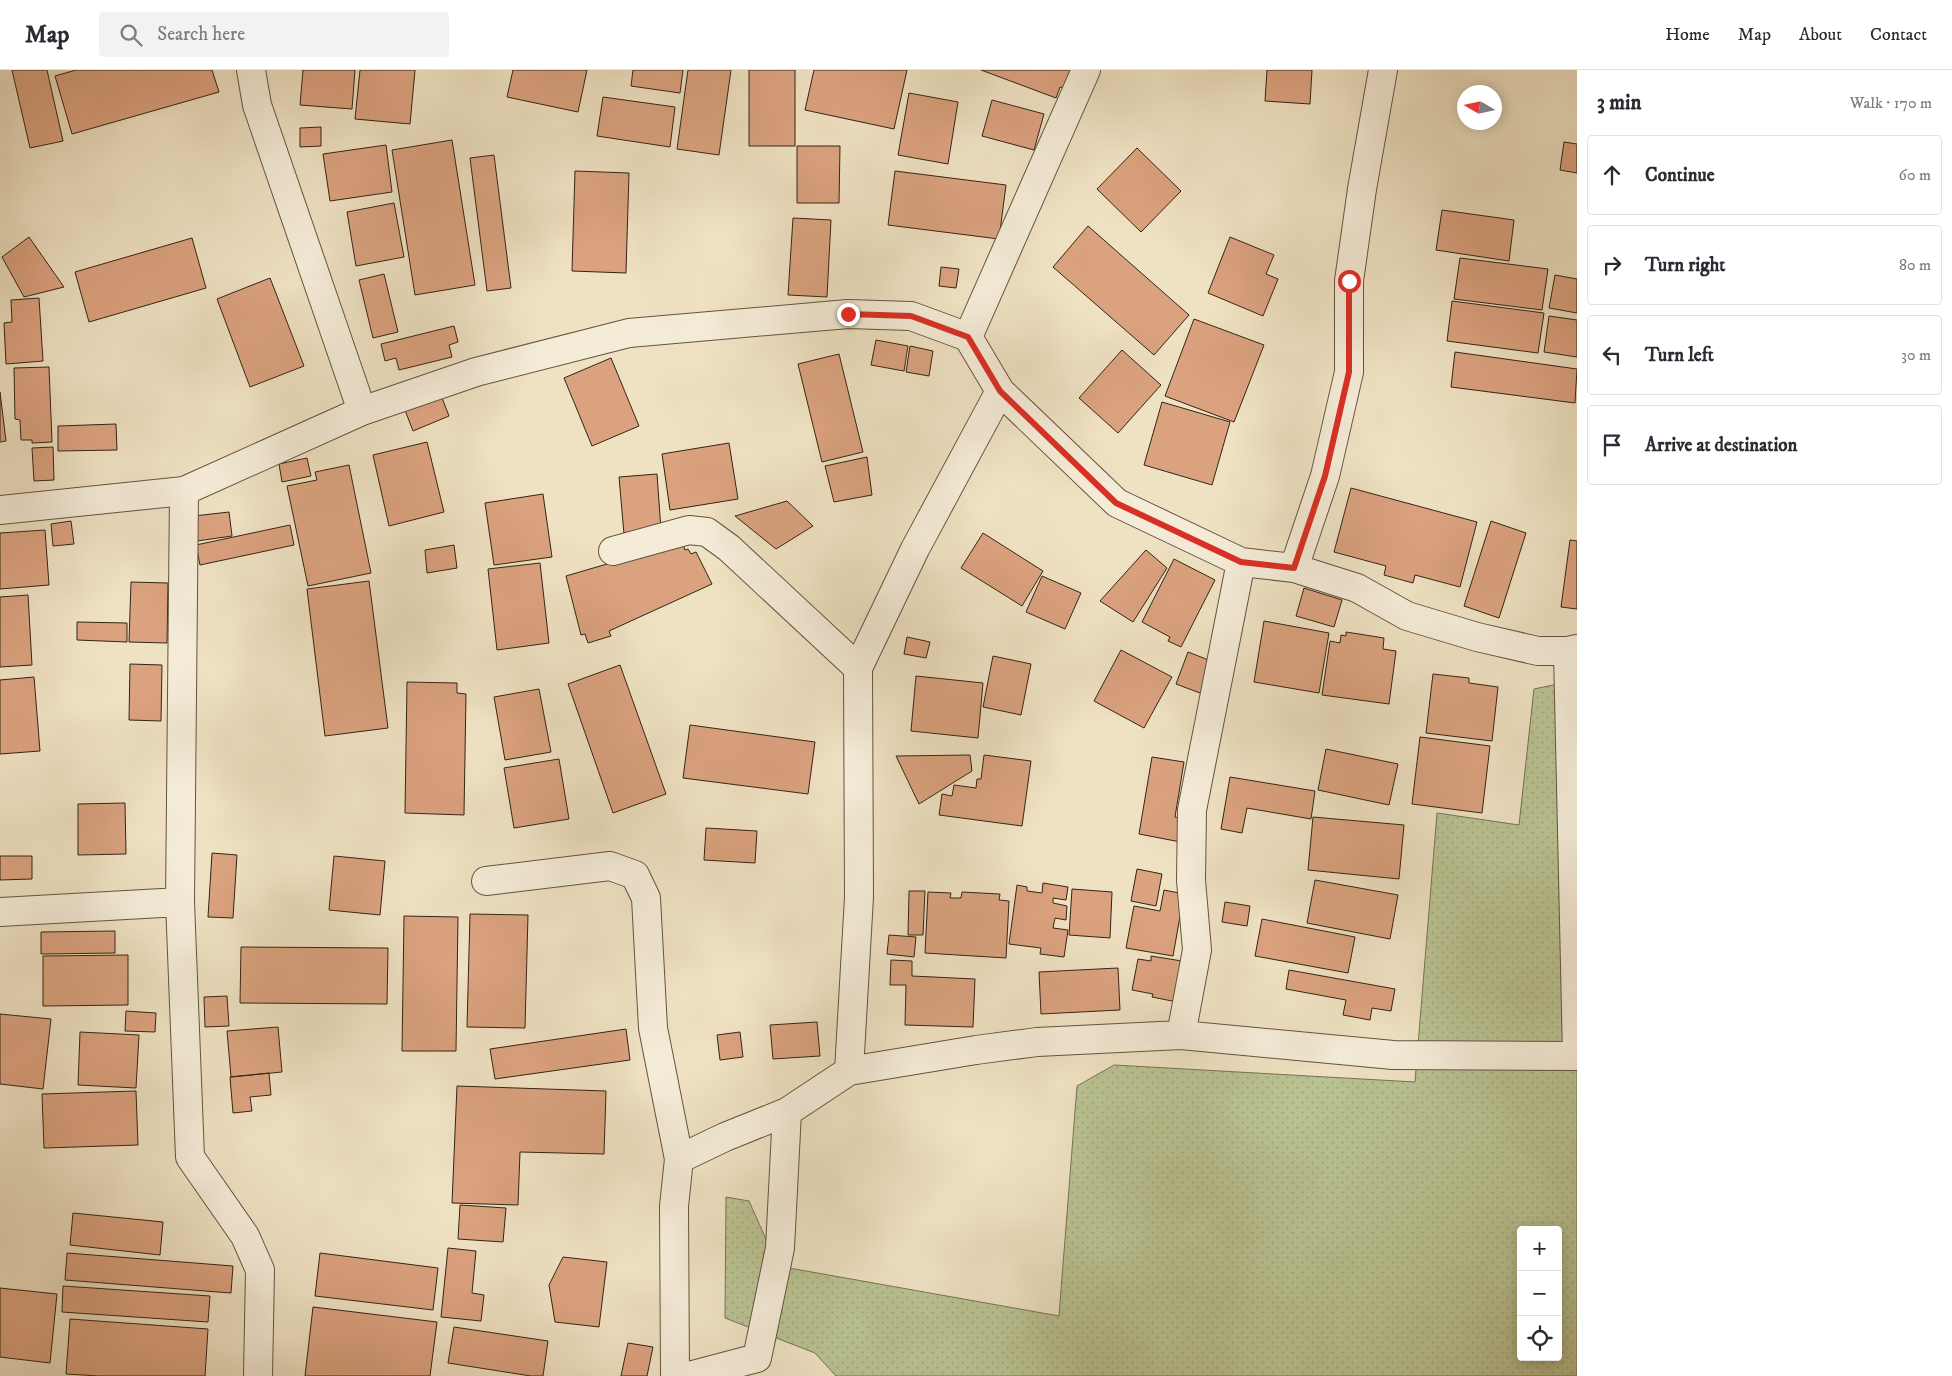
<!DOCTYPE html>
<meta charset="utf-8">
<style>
:root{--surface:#fff;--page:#f2f2f3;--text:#2b2b33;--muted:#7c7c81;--line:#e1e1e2}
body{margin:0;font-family:"IM FELL DW Pica",serif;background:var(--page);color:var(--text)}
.controls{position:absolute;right:15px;bottom:15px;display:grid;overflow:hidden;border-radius:5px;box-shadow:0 2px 12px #0003}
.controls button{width:45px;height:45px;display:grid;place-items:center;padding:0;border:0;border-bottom:1px solid var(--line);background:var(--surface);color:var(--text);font:25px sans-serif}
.compass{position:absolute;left:1457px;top:15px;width:45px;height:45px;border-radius:50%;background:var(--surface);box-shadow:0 2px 12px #0003;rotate:279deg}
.stop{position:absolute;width:15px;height:15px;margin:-11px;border:4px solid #d93025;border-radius:50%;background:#fff}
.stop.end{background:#d93025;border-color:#fff;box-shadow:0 1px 5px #0008}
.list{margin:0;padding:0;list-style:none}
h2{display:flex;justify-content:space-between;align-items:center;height:65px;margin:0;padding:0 20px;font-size:21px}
h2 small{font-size:16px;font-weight:400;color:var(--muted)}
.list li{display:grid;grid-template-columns:32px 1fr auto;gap:15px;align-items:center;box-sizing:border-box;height:80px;margin:0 10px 10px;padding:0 10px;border:1px solid var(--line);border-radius:5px}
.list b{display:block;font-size:19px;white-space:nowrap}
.list em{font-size:16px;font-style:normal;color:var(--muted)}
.icon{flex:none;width:28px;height:28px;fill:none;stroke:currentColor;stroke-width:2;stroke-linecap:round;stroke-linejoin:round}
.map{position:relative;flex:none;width:1577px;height:1306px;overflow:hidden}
header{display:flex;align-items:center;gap:30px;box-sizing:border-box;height:70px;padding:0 25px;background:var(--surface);border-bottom:1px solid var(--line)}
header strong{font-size:24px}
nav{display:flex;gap:28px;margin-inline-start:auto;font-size:18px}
.search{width:350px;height:45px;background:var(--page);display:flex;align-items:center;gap:12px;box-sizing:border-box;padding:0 18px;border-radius:5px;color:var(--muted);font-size:19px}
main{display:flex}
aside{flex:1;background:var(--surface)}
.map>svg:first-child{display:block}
.grass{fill:url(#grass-dots);stroke:#767454;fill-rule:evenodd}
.building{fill:#dba27f;stroke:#332414}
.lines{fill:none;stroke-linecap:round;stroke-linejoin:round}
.minor-casing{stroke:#625440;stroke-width:30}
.minor{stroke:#f5ecd8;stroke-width:28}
.route{stroke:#d93025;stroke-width:6}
</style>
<header>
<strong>Map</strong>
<div class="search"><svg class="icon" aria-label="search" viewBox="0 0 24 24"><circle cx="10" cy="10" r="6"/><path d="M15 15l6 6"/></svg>Search here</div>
<nav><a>Home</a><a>Map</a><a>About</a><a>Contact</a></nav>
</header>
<main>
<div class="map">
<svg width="1577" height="1306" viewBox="0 0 1577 1306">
<defs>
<pattern id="grass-dots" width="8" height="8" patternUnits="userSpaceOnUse" patternTransform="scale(1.25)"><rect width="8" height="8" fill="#bac393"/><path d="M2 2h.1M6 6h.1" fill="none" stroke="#a0a77e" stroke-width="1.8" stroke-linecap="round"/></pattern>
</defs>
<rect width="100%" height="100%" fill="#efe2c3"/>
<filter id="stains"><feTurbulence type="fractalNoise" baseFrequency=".004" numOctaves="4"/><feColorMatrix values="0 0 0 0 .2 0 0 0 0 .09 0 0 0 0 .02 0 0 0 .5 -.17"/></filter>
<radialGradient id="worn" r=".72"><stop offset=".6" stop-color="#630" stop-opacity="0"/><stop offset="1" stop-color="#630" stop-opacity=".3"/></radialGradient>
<!-- grass -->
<path class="grass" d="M1577,610V1306H836L815,1283L725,1248L726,1127L749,1131L778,1196L1059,1246L1077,1016L1114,995L1415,1012L1437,743L1519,755L1534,619ZM1521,1160H1558V1287H1521Z"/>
<!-- building -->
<path class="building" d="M12,0H47L63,71L30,78Z
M76,0H212L219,22L72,64L55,6Z
M303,0H355L352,39L300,35Z
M360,0H415L410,54L355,49Z
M513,0H587L578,42L507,27Z
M633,0H683L680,23L631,16Z
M688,0H731L719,85L677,79Z
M749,0H795V76H749Z
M814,0H907L894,59L805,40Z
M981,0H1074L1067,19L1060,17L1056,28Z
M1267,0H1312L1310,34L1265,31Z
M909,23L958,32L948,94L898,85Z
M603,27L675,37L670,77L597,66Z
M992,30L1044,44L1034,80L982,66Z
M321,57V76L300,77V58Z
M452,70L475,215L415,225L392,80Z
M1564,72L1577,74V103L1560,100Z
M386,75L392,122L330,131L323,84Z
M797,76H840L839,133H797Z
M1137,78L1181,121L1141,162L1097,119Z
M494,85L511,218L487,221L470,88Z
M575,101L629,103L626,203L572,201Z
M895,101L1006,115L999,169L888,155Z
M394,133L404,187L356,196L347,142Z
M1442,140L1514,150L1509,191L1436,180Z
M793,148L831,150L827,227L788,225Z
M1088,156L1189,245L1154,285L1053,197Z
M29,167L64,217L24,227L2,187Z
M1230,167L1274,185L1266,204L1278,209L1263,246L1208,223Z
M192,168L206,218L89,252L75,202Z
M1460,188L1548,199L1542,240L1454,229Z
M941,197L959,199L956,218L939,216Z
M384,204L398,262L373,268L359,210Z
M1555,205L1577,209V243L1549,238Z
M270,208L304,296L250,317L217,229Z
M39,228L43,291L6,294L4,253L12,252L11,230Z
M1452,231L1544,243L1538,283L1447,271Z
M1549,246L1577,250V287L1544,282Z
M1194,249L1264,275L1234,352L1165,326Z
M454,256L458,272L449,275L452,287L399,300L396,288L385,291L381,274Z
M876,270L908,276L904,301L871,295Z
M910,276L933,281L929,306L906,302Z
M1122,280L1161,315L1118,363L1079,328Z
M1455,282L1577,299L1575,333L1451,317Z
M839,284L863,382L822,392L798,294Z
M611,288L639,356L592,376L564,308Z
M49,297L52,372L32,373V370H21L20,350L15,349L14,298Z
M439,320L449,346L413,361L403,335Z
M0,322L6,371L0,372Z
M1162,332L1230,352L1212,415L1144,395Z
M116,354L117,380L58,381V356Z
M427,372L444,442L389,456L373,385Z
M729,373L738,429L670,440L662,384Z
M53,377L54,410L34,411L32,378Z
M867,387L872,425L834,432L825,396Z
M307,388L311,406L282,412L279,394Z
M349,395L371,503L308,516L287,416L317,410L315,402Z
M657,404L661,460L624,464L619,407Z
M1351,418L1477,452L1460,517L1415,505L1413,513L1384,505L1386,496L1334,482Z
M543,424L552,487L494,495L485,433Z
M787,431L813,456L776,479L735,446Z
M229,442L232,466L197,471L194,446Z
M71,451L74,474L53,476L51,454Z
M1491,451L1526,463L1499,548L1464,536Z
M290,455L294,475L200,495L196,475Z
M45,460L49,515L0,519V463Z
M983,463L1043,501L1022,536L961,498Z
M1570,470L1577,471V539L1561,537Z
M682,472L685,480L688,479L691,484L696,482L712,514L609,561L611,566L588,573L585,564L581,565L566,506Z
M454,475L457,498L427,503L425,480Z
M1146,480L1167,498L1133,552L1100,531Z
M1174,489L1215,510L1181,577L1168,571L1170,567L1142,552Z
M540,493L549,573L497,580L488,499Z
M1042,506L1081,523L1065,559L1026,542Z
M369,511L388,658L325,666L307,519Z
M131,512L168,513L167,573L129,572Z
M1304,518L1342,530L1334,557L1296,546Z
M28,525L32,595L0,597V527Z
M1264,551L1329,563L1319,623L1254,612Z
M77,552L127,553V572L77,570Z
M1346,562L1384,568L1383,579L1396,581L1389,634L1322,625L1330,571L1340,573L1341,565L1346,566Z
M907,567L930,572L926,588L904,584Z
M1121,580L1172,607L1144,658L1094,631Z
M1188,582L1219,594L1208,626L1176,614Z
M993,586L1031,594L1021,645L983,637Z
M130,594L162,595L161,651L129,650Z
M620,595L666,724L613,743L568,614Z
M1433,604L1469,608V613L1498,617L1492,671L1426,663Z
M916,606L983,613L978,668L911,661Z
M34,607L40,681L0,684V610Z
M407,612L457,613V623L466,624L464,745L405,743Z
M539,619L551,682L505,690L494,627Z
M690,655L815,672L808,724L683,708Z
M1420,667L1490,676L1482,743L1412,734Z
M1326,679L1398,694L1389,735L1318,720Z
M970,685L972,701L919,734L896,686Z
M984,685L1031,691L1022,756L939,745L942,724L952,726L954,715L976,718L977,709H981Z
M1152,687L1184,692L1175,747L1191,750L1186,773L1139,764Z
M559,689L569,749L514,758L504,698Z
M1230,707L1315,721L1311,749L1247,738L1242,763L1221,759Z
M125,733L126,784L78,785V734Z
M1313,747L1404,755L1399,809L1308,800Z
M706,758L757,761L755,793L704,790Z
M212,783L237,785L233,848L208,847Z
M0,786H32V809L0,810Z
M334,786L385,791L380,845L329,840Z
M1137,799L1162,804L1156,836L1131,831Z
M1315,810L1398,825L1390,869L1307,853Z
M1043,813L1068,817L1066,830L1053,828V833L1067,836L1066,850L1055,848L1053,858L1068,860L1064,887L1040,884L1041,878L1009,874L1017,815L1027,817V821L1042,823Z
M1072,819L1112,822L1110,868L1069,865Z
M1164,820L1184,824L1173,886L1126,878L1134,836L1160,841Z
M909,821H925L923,865H908Z
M928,822L951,823L950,828H961L962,822L1000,824L999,830L1009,831L1006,888L925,883Z
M1225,832L1250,836L1247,856L1222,852Z
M470,844L528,845L525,958L467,957Z
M404,846L458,847L456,981H402Z
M1262,849L1355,867L1348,903L1255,886Z
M115,861V883L41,884V862Z
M889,865L916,867L914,887L887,884Z
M241,877L388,878L387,934L240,933Z
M128,885V935L43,936V886Z
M1151,886L1182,891L1177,932L1152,927L1153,924L1132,920L1138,889L1151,891Z
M891,890L912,891V906L975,909L973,957L905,955L906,915H890Z
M1118,898L1120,940L1041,944L1039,902Z
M1289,900L1395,919L1391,941L1372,938L1370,950L1343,945L1346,930L1286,919Z
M227,926L229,956L205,957L204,927Z
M126,941L156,943L155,962L125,961Z
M0,944L51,949L43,1019L0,1014Z
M817,952L820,986L773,989L770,955Z
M278,957L282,1002L231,1007L227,961Z
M626,959L630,990L495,1009L490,979Z
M80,962L139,965L136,1018L78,1015Z
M740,962L743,987L720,990L717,965Z
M269,1003L271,1025L250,1027L252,1041L233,1043L230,1007Z
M457,1016L606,1021L604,1084L520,1082L518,1135L452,1133Z
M136,1021L138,1075L44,1078L42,1024Z
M460,1135L506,1138L503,1172L458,1169Z
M73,1143L163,1152L160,1185L70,1175Z
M448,1178L476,1181L472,1223L484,1225L481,1251L441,1247Z
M67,1183L233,1196L231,1223L65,1210Z
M320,1183L438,1198L433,1240L315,1226Z
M563,1187L607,1192L599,1257L555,1252L549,1215Z
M63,1216L210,1226L208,1252L62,1242Z
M0,1218L57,1224L50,1293L0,1287Z
M313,1237L437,1252L430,1306H305Z
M70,1249L208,1259L205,1306H99L66,1304Z
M454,1257L548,1271L543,1306H531L448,1293Z
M628,1273L653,1277L647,1306H621Z"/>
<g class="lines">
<!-- minor casing -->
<g class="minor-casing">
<path id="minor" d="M251,0L257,35L362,341
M968,267L1086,0
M184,421L180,832L190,1087L245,1166L260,1200L258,1306
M0,440L184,421L362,341L476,302L629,263L848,244L911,246L968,267L1000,321L1117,433L1241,492L1294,498L1357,518L1407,546L1477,567L1538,581H1568L1577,579
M613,481L689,460L707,462L729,478L858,598
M1294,498L1325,406L1349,302V211L1362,119L1383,0
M1568,581L1577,986
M486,811L610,796L635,805L646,828L653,958L679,1089
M0,842L180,832
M1181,965L1197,880L1191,810L1192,740L1241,492
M849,1001L859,827L858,598L915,479L1000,321
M675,1306L674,1136L679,1089L725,1067L787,1042L849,1001L976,980L1037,972L1181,965L1393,985L1577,986
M689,1306L757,1288L780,1178L787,1042"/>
</g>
<!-- minor -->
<use href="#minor" class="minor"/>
</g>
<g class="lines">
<!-- route -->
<path class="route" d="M848,244L911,246L968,267L1000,321L1116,433L1241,492L1294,498L1325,406L1349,302V211"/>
</g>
<rect width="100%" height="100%" filter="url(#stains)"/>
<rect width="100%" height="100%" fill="url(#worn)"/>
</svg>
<div class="controls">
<button>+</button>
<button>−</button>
<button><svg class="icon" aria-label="locate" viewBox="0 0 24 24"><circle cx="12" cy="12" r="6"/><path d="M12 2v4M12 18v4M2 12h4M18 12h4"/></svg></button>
</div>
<svg class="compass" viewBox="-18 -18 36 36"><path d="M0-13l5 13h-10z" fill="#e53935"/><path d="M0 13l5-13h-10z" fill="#7c7c81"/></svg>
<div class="stop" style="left:1349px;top:211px"></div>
<div class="stop end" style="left:848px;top:244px"></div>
</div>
<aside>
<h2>3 min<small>Walk · 170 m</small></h2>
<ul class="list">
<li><svg class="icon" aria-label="ahead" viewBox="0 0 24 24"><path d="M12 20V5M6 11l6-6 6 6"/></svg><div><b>Continue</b></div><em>60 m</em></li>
<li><svg class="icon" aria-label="right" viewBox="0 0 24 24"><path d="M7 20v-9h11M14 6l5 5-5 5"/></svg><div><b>Turn right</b></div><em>80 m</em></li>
<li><svg class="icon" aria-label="left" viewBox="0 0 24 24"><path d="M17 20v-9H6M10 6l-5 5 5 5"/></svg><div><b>Turn left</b></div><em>30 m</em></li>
<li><svg class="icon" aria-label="arrive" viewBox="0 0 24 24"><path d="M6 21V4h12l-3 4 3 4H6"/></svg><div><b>Arrive at destination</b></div></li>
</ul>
</aside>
</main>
